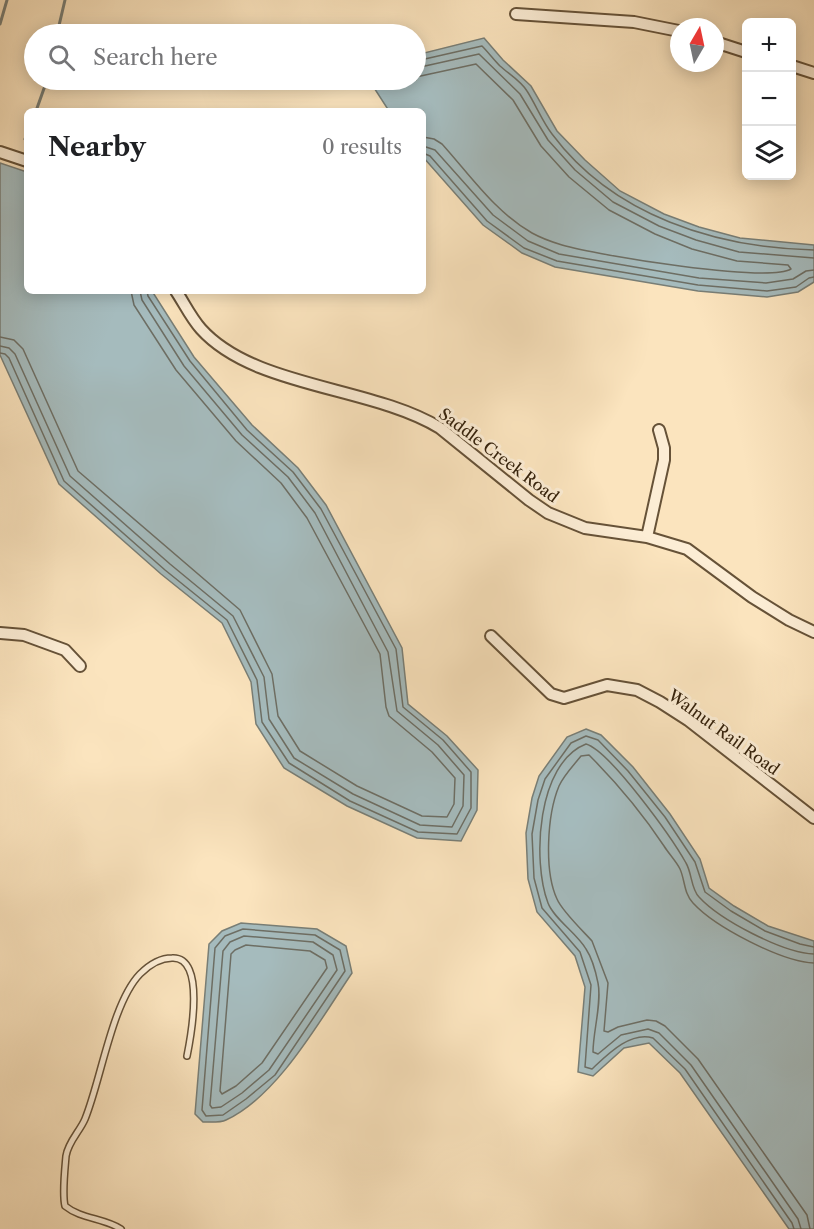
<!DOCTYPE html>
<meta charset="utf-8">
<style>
:root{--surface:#fff;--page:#f2f2f2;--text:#202124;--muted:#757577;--line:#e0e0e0}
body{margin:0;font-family:"Libre Caslon Text",serif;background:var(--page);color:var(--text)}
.controls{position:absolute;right:18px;top:18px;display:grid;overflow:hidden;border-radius:9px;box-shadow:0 3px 15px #0003}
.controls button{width:54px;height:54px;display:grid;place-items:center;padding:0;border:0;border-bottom:2px solid var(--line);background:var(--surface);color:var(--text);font:30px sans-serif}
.compass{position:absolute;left:670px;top:18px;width:54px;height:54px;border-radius:50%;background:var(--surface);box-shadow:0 3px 15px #0003;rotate:9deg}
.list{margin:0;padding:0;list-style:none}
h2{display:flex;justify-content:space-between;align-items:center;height:78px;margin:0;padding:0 24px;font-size:26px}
h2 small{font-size:20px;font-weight:400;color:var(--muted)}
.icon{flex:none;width:33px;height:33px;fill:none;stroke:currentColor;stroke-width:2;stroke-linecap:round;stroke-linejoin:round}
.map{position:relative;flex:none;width:814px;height:1229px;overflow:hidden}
.search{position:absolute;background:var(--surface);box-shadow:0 3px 15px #0003;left:24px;top:24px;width:402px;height:66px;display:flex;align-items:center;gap:15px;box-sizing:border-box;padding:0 21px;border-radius:33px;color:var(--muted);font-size:22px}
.panel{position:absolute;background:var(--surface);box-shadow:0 3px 15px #0003;left:24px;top:108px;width:402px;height:186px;border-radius:9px}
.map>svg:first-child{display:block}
.water{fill:#a5bbbd;stroke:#787e76;stroke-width:1.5}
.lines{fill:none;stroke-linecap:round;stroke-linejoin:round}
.shore{stroke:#6d6e64;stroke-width:1.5}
.stream{stroke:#787e76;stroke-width:3}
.service-casing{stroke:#665238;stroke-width:8}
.minor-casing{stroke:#665238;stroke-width:14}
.service{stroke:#fcedd5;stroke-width:5}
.minor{stroke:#fcedd5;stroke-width:10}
.labels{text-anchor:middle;stroke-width:6;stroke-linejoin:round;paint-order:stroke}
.street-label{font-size:16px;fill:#35220c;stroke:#fcedd5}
</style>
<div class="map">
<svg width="814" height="1229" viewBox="0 0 814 1229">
<rect width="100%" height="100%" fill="#fbe4be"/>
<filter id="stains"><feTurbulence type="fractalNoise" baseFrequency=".00333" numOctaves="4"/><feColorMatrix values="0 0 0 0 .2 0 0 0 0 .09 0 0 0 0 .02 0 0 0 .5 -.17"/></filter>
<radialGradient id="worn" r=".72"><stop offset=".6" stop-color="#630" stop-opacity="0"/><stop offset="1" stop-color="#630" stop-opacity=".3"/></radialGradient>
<!-- water -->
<path class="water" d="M484,38L503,60L531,86L557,131L585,160L620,191L664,214L699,227L740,238L814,245V282L798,292L767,297L698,291L555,267L522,253L483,225L423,157V111H389L369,80H416V55Z
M0,163L27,172V291H152L194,357L252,425L298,468L326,505L402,648L408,704L447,736L478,770L477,810L461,841L417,838L347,806L284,768L256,724L251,682L222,623L161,574L59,484L0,355Z
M586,729L601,735L633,767L670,814L700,859L709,888L734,906L768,926L814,941V1229H789L680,1073L649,1043L624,1048L593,1076L578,1072L585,987L575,956L537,912L528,879L526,833L532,798L539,776L567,737Z
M241,923L317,929L346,946L352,973C320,1020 278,1096 226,1120C220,1123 210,1122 203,1122L195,1114L209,944L222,931Z"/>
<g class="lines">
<!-- shore -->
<path class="shore" d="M416,61L482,46C488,52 494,60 500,66C509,74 521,81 527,91C536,105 542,121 552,134C613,216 717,248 814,250
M416,68L479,54L520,94L548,140L575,170L613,202L659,226L696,240L739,252L814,258
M416,77L476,64L513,100L541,146L569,177L609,210L655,234L692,249L737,261L788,265L791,269C766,283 596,255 562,245C552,242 541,238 532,233C495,212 470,175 442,144L434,139L423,137
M423,146L435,150L493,215L528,241L559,254L699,278L766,283L793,279L806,271L814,270
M423,153L430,156L487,221L524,248L557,261L698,285L767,291L796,287L809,278L814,277
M0,337L14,340L23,349L78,471L240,610L272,674L278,716L300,751L357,786L422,816L447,817L454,804L455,778L432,752L389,716L386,707L380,654L307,518L281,483L236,441L176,370L134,305L131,291
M0,346L9,348L15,354L70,476L170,564L233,616L264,677L269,719L294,758L353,794L420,825L452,827L463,806L464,775L438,745L397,711L388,652L315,513L288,477L242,435L184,366L142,300L140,291
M0,353L5,354L9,358L64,481L165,570L227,620L257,680L262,722L289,763L350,801L418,832L457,834L471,808V772L443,740L403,707L396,649L321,509L293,472L247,430L190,361L148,296L147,291
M243,929L315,935L340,950L345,971L275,1075L246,1099L223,1115L206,1116L202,1110L215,948L225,936Z
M244,936L313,942L333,955L337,970L269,1070L242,1093L221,1107L212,1108L210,1105L223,951L230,942Z
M246,945L310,951L325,960L327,968L262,1063L236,1086L222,1094L220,1091L231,954L235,950Z
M794,1229L792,1223L685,1069L653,1038C630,1031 607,1055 592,1069L585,1067L591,985L580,952L542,908L534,878L532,834L538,800L545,779L571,743L586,736L598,740L628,771L665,817L695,862L705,892L731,911L765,931L800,944L814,947
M801,1229L798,1219L691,1065L659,1033L648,1029L621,1035L598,1054L593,1052C593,1032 602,1002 598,983C596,973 592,958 586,949C577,933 554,919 548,903C532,861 537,763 586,744C610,751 672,838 686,863C692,873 691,889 699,897C720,920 783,953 814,954
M810,1229L807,1215L698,1059L665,1026L656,1021L647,1020L618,1027L608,1032L604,1031L608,983L592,941C583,931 562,911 557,899C544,871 547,815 559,786C564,775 573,766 581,756L589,755C617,783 642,813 664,846C669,854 676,861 680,869C685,880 684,894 693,903C715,927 782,962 814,963"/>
<!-- stream -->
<path class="stream" d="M0,24L7,0
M57,34L65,0
M36,111L47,80
M25,139L27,134"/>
<!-- service casing -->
<g class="service-casing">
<path id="service" d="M121,1229C104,1218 81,1219 65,1206C62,1194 65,1168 66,1156C68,1142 80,1131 85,1119C101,1080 112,1003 140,974C149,965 159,958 172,958C206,956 191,1036 187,1056"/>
</g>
<!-- minor casing -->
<g class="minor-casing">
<path id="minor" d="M516,14L634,22L679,31
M715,42L746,52
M792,66L814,73
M0,152L27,161
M176,291C184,303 191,318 201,329C254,388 371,386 440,428L529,500L548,513L585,528L647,537L687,549L752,597L789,620L814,632
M647,537L664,460V448L659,430
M0,633L24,635L65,650L80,666
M491,636L551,694L564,698L607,685L637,690L660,702L688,720L814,818"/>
</g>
<!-- service -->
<use href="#service" class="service"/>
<!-- minor -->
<use href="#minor" class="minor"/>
</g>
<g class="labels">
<!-- street labels -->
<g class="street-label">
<text transform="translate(499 455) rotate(37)" y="6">Saddle Creek Road</text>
<text transform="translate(724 732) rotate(36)" y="6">Walnut Rail Road</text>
</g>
</g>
<rect width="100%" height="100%" filter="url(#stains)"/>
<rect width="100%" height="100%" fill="url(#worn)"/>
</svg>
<div class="controls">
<button>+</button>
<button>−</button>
<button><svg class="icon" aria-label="layers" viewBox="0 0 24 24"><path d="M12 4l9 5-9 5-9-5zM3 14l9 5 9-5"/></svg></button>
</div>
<svg class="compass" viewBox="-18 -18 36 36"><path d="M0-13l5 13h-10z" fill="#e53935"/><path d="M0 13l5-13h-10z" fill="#757577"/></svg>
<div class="search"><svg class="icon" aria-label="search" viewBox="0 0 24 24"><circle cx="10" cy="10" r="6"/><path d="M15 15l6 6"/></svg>Search here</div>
<section class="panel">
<h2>Nearby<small>0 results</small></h2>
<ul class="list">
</ul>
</section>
</div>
